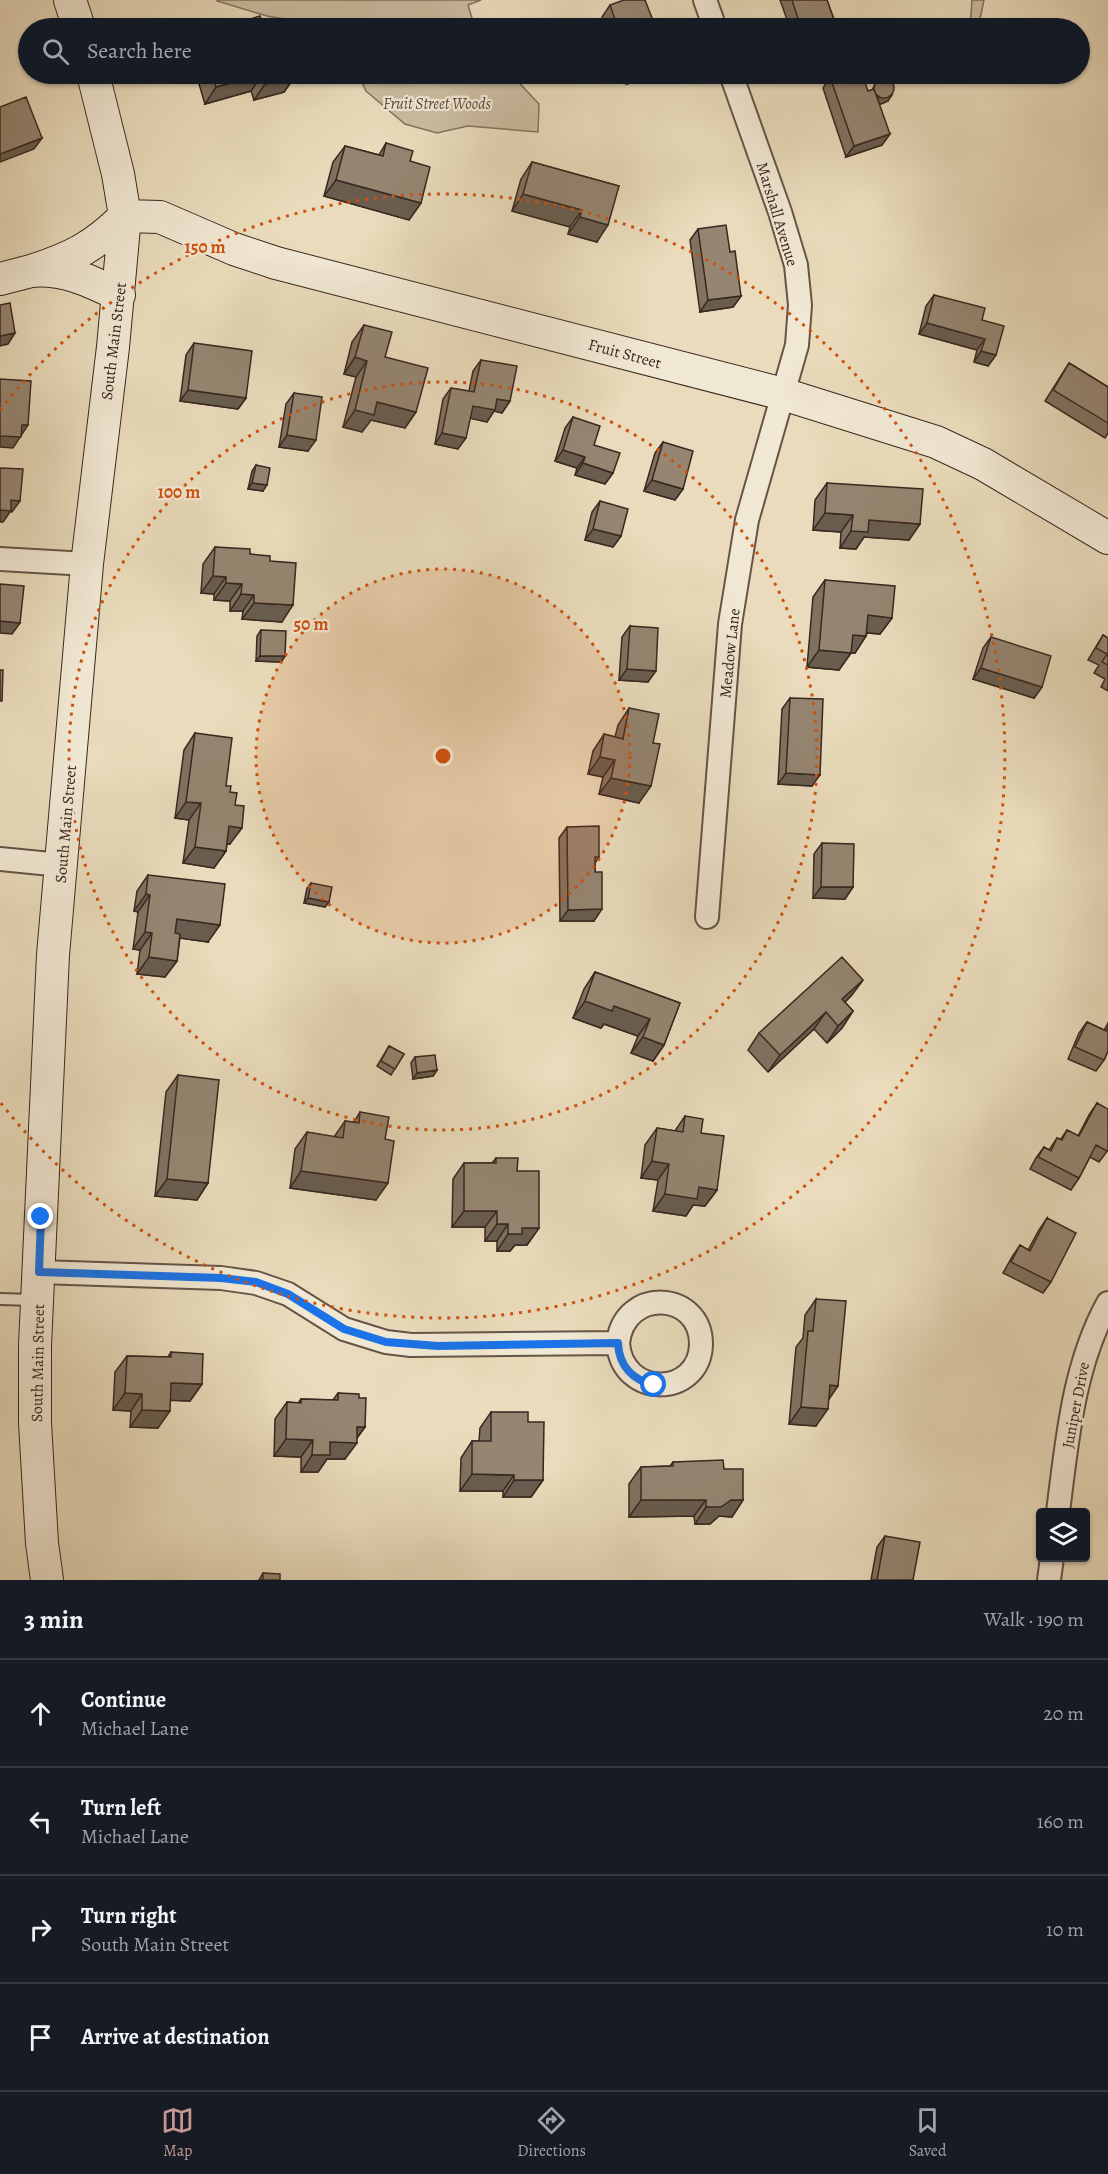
<!DOCTYPE html>
<meta charset="utf-8">
<style>
:root{--surface:#171b24;--page:#20242c;--text:#f1f3f6;--muted:#9ea1a6;--line:#363941;--accent:#c59692}
body{margin:0;font-family:Alegreya,serif;background:var(--page);color:var(--text)}
.controls{position:absolute;right:18px;bottom:18px;display:grid;overflow:hidden;border-radius:6px;box-shadow:0 2px 4px #0004}
.controls button{width:54px;height:54px;display:grid;place-items:center;padding:0;border:0;border-bottom:2px solid var(--line);background:var(--surface);color:var(--text);font:30px sans-serif}
.stop{position:absolute;width:18px;height:18px;margin:-14px;border:4px solid #1a73e8;border-radius:50%;background:#fff}
.stop.end{background:#1a73e8;border-color:#fff;box-shadow:0 2px 6px #0008}
.list{margin:0;padding:0;list-style:none}
h2{display:flex;justify-content:space-between;align-items:center;height:78px;margin:0;padding:0 24px;font-size:26px}
h2 small{font-size:20px;font-weight:400;color:var(--muted)}
.list li{display:grid;grid-template-columns:39px 1fr auto;gap:18px;align-items:center;box-sizing:border-box;height:108px;padding:0 24px;border-top:2px solid var(--line)}
.list b{display:block;font-size:22px;white-space:nowrap}
.list p{margin:0;font-size:20px;white-space:nowrap;color:var(--muted)}
.list em{font-size:20px;font-style:normal;color:var(--muted)}
.icon{flex:none;width:33px;height:33px;fill:none;stroke:currentColor;stroke-width:2;stroke-linecap:round;stroke-linejoin:round}
.map{position:relative;flex:none;width:1108px;height:1580px;overflow:hidden}
.search{position:absolute;background:var(--surface);box-shadow:0 2px 4px #0004;left:18px;right:18px;top:18px;height:66px;display:flex;align-items:center;gap:15px;box-sizing:border-box;padding:0 21px;border-radius:33px;color:var(--muted);font-size:22px}
.sheet{height:510px;background:var(--surface)}
nav{display:flex;justify-content:space-around;align-items:center;box-sizing:border-box;height:84px;border-top:2px solid var(--line);background:var(--surface);font-size:16px;color:var(--muted)}
nav a{display:grid;justify-items:center;gap:3px}
nav .on{color:var(--accent)}
.map>svg:first-child{display:block}
.green{fill:#cbbca1;stroke:#827260;stroke-width:1.5}
.lines{fill:none;stroke-linecap:round;stroke-linejoin:round}
.lane-casing{stroke:#655447;stroke-width:14}
.street-casing{stroke:#655447;stroke-width:26}
.secondary-casing{stroke:#392720;stroke-width:34}
.lane{stroke:#f1e8d3;stroke-width:10}
.street{stroke:#f1e8d3;stroke-width:22}
.secondary{stroke:#f1e8d3;stroke-width:32}
.wall{fill:#807261;stroke:#392720;stroke-width:1.5}
.shaded-wall{fill:#685d4f;stroke:#392720;stroke-width:1.5}
.building{fill:#958571;stroke:#392720;stroke-width:1.5}
.route{stroke:#1a73e8;stroke-width:8}
.ring{fill:none;stroke:#ce520f;stroke-width:3;stroke-dasharray:3 6}
.labels{text-anchor:middle;stroke-width:4.5;stroke-linejoin:round;paint-order:stroke}
.park-label{font-size:16px;font-style:italic;fill:#5e4c40;stroke:#f1e8d3}
.street-label{font-size:16px;fill:#392720;stroke:#f1e8d3}
.centre{fill:#ce520f;stroke:#f1e8d3;stroke-width:3}
.ring-label{font-size:18px;text-anchor:middle;font-weight:bold;fill:#ce520f;stroke:#f1e8d3;stroke-width:4.5;stroke-linejoin:round;paint-order:stroke}
</style>
<div class="map">
<svg width="1108" height="1580" viewBox="0 0 1108 1580">
<rect width="100%" height="100%" fill="#e9dbbb"/>
<filter id="stains"><feTurbulence type="fractalNoise" baseFrequency=".00333" numOctaves="4"/><feColorMatrix values="0 0 0 0 .2 0 0 0 0 .09 0 0 0 0 .02 0 0 0 .5 -.17"/></filter>
<radialGradient id="worn" r=".72"><stop offset=".6" stop-color="#630" stop-opacity="0"/><stop offset="1" stop-color="#630" stop-opacity=".3"/></radialGradient>
<!-- green -->
<path class="green" d="M218,0H481L468,5L475,28H337L267,16L217,1Z
M972,0H984L978,28H970Z
M358,74H511L539,104L538,132L468,126L437,133L405,124L366,91Z"/>
<g class="lines">
<!-- lane casing -->
<g class="lane-casing">
<path id="lane" d="M0,1299L34,1300"/>
</g>
<!-- street casing -->
<g class="street-casing">
<path id="street" d="M705,0L715,28
M0,559L87,564
M0,859L61,865
M707,917L730,624L747,520L797,345L800,305L796,265L780,212L731,74
M39,1272L221,1278L256,1283L288,1294L344,1329L386,1342L411,1345L618,1343C624,1287 701,1291 701,1344C700,1397 622,1399 618,1343
M1058,1512C1067,1442 1073,1366 1108,1303
M1049,1580L1052,1558"/>
</g>
<!-- secondary casing -->
<g class="secondary-casing">
<path id="secondary" d="M70,0L79,28
M125,216L160,217L234,249L276,263L783,394L936,442L983,464L1108,538
M0,279L31,271
M119,295C90,281 64,268 31,271C72,258 94,247 125,216
M47,1580L42,1543L35,1423V1345L53,955L87,564L113,347L125,216L118,174L93,74"/>
</g>
<!-- lane -->
<use href="#lane" class="lane"/>
<!-- street -->
<use href="#street" class="street"/>
<!-- secondary -->
<use href="#secondary" class="secondary"/>
</g>
<!-- wall -->
<path class="wall" d="M780,0H827L837,28H790Z
M610,5L656,28H606L602,17Z
M240,22L264,28H235Z
M196,74H295L296,75L284,92L254,100L251,91L205,104Z
M623,74H653L627,84Z
M830,77L868,91L872,90L876,83L888,101L881,104H879L882,145L846,157L823,88Z
M386,143L410,161L421,203L409,220L324,196L333,162L345,146L379,155Z
M532,162L619,186L597,242L568,234L570,227L512,211L521,179Z
M698,229L741,296L733,307L700,312L690,240Z
M934,295L982,320L996,355L988,366L974,362L977,350L919,334L926,306Z
M364,325L385,357L416,412L405,428L371,420L362,432L343,427L356,377L344,374L352,342Z
M194,343L246,398L238,409L180,401L186,355Z
M481,360L510,401L502,413L494,411L487,422L470,418L458,449L435,444L443,399L451,388L469,391L473,371Z
M1069,363L1108,387V433L1105,438L1045,401Z
M294,393L308,451L279,447L286,404Z
M573,417L594,445L613,473L605,484L575,475L577,468L555,461L565,428Z
M663,442L683,489L675,500L644,491L655,453Z
M256,465L263,491L248,489L252,471Z
M827,483L920,524L909,540L864,537L856,549L840,548L841,532L813,530L815,500Z
M600,501L621,536L613,547L585,540L592,512Z
M215,547L250,554L270,561L282,622L242,619L243,611H230V601L214,600V594L201,593L203,564Z
M825,580L892,618L880,634L867,633L866,636L855,653H851L839,670L807,667L813,597Z
M630,626L648,682L619,680L622,637Z
M261,630L285,656L281,662L256,661L257,636Z
M1103,635L1108,638V691L1101,687L1105,679L1094,673L1099,665L1088,660Z
M991,637L1042,687L1034,698L973,679L983,648Z
M790,698L812,786L778,784L782,709Z
M629,708L653,743L639,803L599,794L603,777L588,774L593,751L604,734L615,737L618,725Z
M195,733L226,786L230,844H227L226,851L214,868L183,863L189,820L175,818L184,750Z
M567,827L599,857L595,863L594,921H560L559,838Z
M822,843L853,887L845,899L813,898L814,854Z
M148,875L208,942L180,938L177,961L165,977L137,974L140,950L133,949L138,912L134,911L137,891Z
M311,883L329,902L325,907L304,903L307,888Z
M595,972L680,1003L664,1045L653,1061L631,1053L638,1036L604,1024L601,1028L573,1018L584,989Z
M863,980L851,996L845,1002L853,1011L842,1028L827,1043L814,1029L768,1072L748,1050L759,1033Z
M1087,1022L1104,1030L1108,1023V1051L1104,1060L1096,1071L1068,1059L1079,1033Z
M389,1046L404,1054L391,1075L377,1066Z
M415,1057L437,1070L433,1076L413,1079L411,1063Z
M178,1075L208,1183L197,1200L155,1196L166,1092Z
M1097,1103L1108,1150L1099,1162L1090,1157L1079,1178L1071,1190L1030,1169L1036,1158L1044,1147L1049,1150L1057,1138L1061,1139L1067,1130L1078,1136L1089,1115Z
M360,1112L385,1139L376,1200L290,1188L295,1149L307,1132L334,1137L345,1121L354,1122Z
M685,1116L701,1133L717,1190L705,1206L693,1205L686,1216L653,1211L658,1180L641,1178L645,1145L657,1128L675,1131Z
M496,1158L517,1171L539,1228L527,1245H515L510,1251H497V1241H485V1227H452L453,1179L464,1163H492Z
M1047,1218L1051,1282L1043,1293L1003,1273L1012,1257L1020,1245L1028,1250L1039,1230Z
M816,1299L829,1399L816,1426L789,1424L796,1347L803,1338L805,1315Z
M171,1352L202,1384L190,1401L170,1400L158,1428L130,1427L131,1411L113,1410L115,1372L127,1356L168,1357Z
M338,1393L359,1398L365,1427L357,1438L345,1459H327L318,1472H301V1457L274,1456L275,1419L287,1402L298,1403L301,1399L333,1400Z
M491,1412L528,1422L543,1480L531,1497H503V1491H460L461,1458L472,1441H479L480,1428Z
M673,1462L724,1469L743,1500L732,1517L719,1516L710,1524H695L694,1516L629,1517V1484L641,1467L670,1466Z
M885,1536L913,1580H871L877,1547Z
M263,1573L280,1580H259Z"/>
<!-- shaded-wall -->
<path class="shaded-wall" d="M263,74L251,91L205,104L216,87Z
M634,74H653L627,84Z
M296,75L284,92L254,100L265,84Z
M892,95L888,101L881,104L875,102L879,97Z
M890,134L882,145L846,157L854,146Z
M42,138L34,149L0,162V154Z
M336,180L421,203L409,220L324,196Z
M523,194L582,210L570,227L512,211Z
M580,217L608,225L597,242L568,234Z
M741,296L733,307L700,312L708,300Z
M927,323L985,339L977,350L919,334Z
M15,333L8,344L0,346V336Z
M981,351L996,355L988,366L974,362Z
M355,357L367,361L356,377L344,374Z
M188,390L246,398L238,409L180,401Z
M497,399L510,401L502,413L494,411L487,422L465,417L473,406Z
M377,402L416,412L405,428L371,420L362,432L343,427L355,410Z
M22,425H28L13,448L0,447V436Z
M442,433L466,438L458,449L435,444Z
M287,435L316,440L308,451L279,447Z
M563,450L585,457L577,468L555,461Z
M583,463L613,473L605,484L575,475Z
M652,480L683,489L675,500L644,491Z
M252,483L267,485L263,491L248,489Z
M11,500L20,501L12,512H10L3,522H0V510Z
M825,513L853,515L841,532L813,530Z
M869,520L920,524L909,540L864,537L856,549L840,548L851,531Z
M593,529L621,536L613,547L585,540Z
M213,576L226,577L214,594L201,593Z
M226,583L242,584L230,601L214,600Z
M241,594L254,595L243,611H230Z
M254,603L293,605L282,622L242,619Z
M868,615L892,618L880,634L857,632Z
M0,621L20,623L12,634L0,633Z
M853,635L866,636L855,653L841,652Z
M819,650L851,653L839,670L807,667Z
M260,656H285L281,662L256,661Z
M981,668L1042,687L1034,698L973,679Z
M627,669L656,671L648,682L619,680Z
M600,757L615,760L603,777L588,774Z
M786,773L820,775L812,786L778,784Z
M611,778L651,786L639,803L599,794Z
M186,802L201,803L189,820L175,818Z
M229,826L242,828L230,844L217,843Z
M195,847L226,851L214,868L183,863Z
M821,887H853L845,899L813,898Z
M146,894L150,895L138,912L134,911Z
M308,898L329,902L325,907L304,903Z
M602,909L594,921H560L568,910Z
M177,919L220,925L208,942L165,936Z
M145,932L152,933L140,950L133,949Z
M149,957L177,961L165,977L137,974Z
M863,980L851,996L830,1016L842,999Z
M585,1001L614,1006L650,1019L638,1036L604,1024L601,1028L573,1018Z
M853,1011L842,1028L827,1043L838,1026Z
M826,1012L814,1029L768,1072L780,1055Z
M643,1037L664,1045L653,1061L631,1053Z
M437,1070L433,1076L413,1079L417,1073Z
M652,1161L669,1164L658,1180L641,1178Z
M301,1171L388,1183L376,1200L290,1188Z
M167,1179L208,1183L197,1200L155,1196Z
M699,1187L717,1190L705,1206L693,1205L686,1216L653,1211L665,1194Z
M464,1211H497L485,1227H452Z
M497,1224H508L497,1241H485Z
M522,1228H539L527,1245H515L510,1251H497L508,1234Z
M171,1383L202,1384L190,1401L159,1400Z
M830,1385L838,1386L827,1402Z
M125,1393L142,1394L131,1411L113,1410Z
M801,1407L828,1409L816,1426L789,1424Z
M142,1410L170,1411L158,1428L130,1427Z
M357,1427H365L354,1442L357,1443L345,1459H327L318,1472H301L312,1455L330,1442Z
M286,1439L313,1440L301,1457L274,1456Z
M472,1474L514,1475L503,1491H460Z
M514,1480H543L531,1497H503Z
M641,1500H706L694,1516L629,1517Z
M731,1500H743L732,1517L719,1516L710,1524H695L706,1507Z"/>
<!-- building -->
<path class="building" d="M624,0H645L656,28H618L610,5Z
M792,0H827L837,28H801Z
M260,16L264,28H242L240,22Z
M212,74H295L296,75L265,84L263,74L216,87Z
M841,74H862L868,91L874,89L890,134L854,146L830,77Z
M874 88a10 10 0 1 1 20 0a10 10 0 1 1-20 0Z
M26,97L42,138L0,154V107Z
M386,143L413,151L410,161L430,167L421,203L336,180L345,146L383,156Z
M532,162L619,186L608,225L580,217L582,210L523,194Z
M726,225L730,252L735,251L741,296L708,300L698,229Z
M934,295L985,308L982,320L1004,326L996,355L981,351L985,339L927,323Z
M10,303L15,333L0,336V305Z
M364,325L392,332L385,357L428,368L416,412L377,402L374,415L355,410L367,361L355,357Z
M194,343L252,351L246,398L188,390Z
M481,360L517,366L510,401L497,399L495,410L473,406L466,438L442,433L451,388L474,392Z
M1069,363L1108,387V423L1053,390Z
M0,379L31,381L28,425H22L21,437L0,436Z
M294,393L322,397L316,440L287,435Z
M573,417L600,426L594,445L620,453L613,473L583,463L585,457L563,450Z
M663,442L693,451L683,489L652,480Z
M256,465L270,468L267,485L252,483Z
M0,468L23,469L20,501L11,500V511L0,510Z
M827,483L923,489L920,524L869,520L868,532L851,531L853,515L825,513Z
M600,501L628,509L621,536L593,529Z
M215,547L250,549V554L270,556V561L296,563L293,605L254,603V595L241,594L242,584L226,583V577L213,576Z
M825,580L895,586L892,618L868,615L866,636L853,635L851,653L819,650Z
M0,584L24,586L20,623L0,621Z
M630,626L658,628L656,671L627,669Z
M261,630L286,631L285,656H260Z
M1103,635L1108,638V665L1102,662L1107,654L1096,648Z
M991,637L1051,656L1042,687L981,668Z
M0,670H3L2,701H0Z
M790,698L823,699L820,775L786,773Z
M629,708L659,714L653,743L660,744L651,786L611,778L615,760L600,757L604,734L623,739Z
M195,733L232,738L226,786H231L230,792L237,793L235,805L244,806L242,828L229,826L226,851L195,847L201,803L186,802Z
M599,826V857H595V872H602V909L568,910L567,827Z
M822,843L854,844L853,887H821Z
M148,875L225,884L220,925L177,919L175,933L180,934L177,961L149,957L152,933L145,932L150,895L146,894Z
M311,883L332,887L329,902L308,898Z
M842,957L863,980L842,999L853,1011L838,1026L826,1012L780,1055L759,1033Z
M595,972L680,1003L664,1045L643,1037L650,1019L614,1006L612,1011L585,1001Z
M1087,1022L1106,1031L1108,1027V1051L1104,1060L1075,1047Z
M389,1046L404,1054L395,1069L381,1061Z
M435,1055L437,1070L417,1073L415,1057Z
M178,1075L219,1080L208,1183L167,1179Z
M1097,1103L1108,1109V1150L1107,1151L1096,1145L1079,1178L1038,1157L1044,1147L1051,1151L1057,1138L1062,1140L1067,1130L1079,1136Z
M360,1112L389,1117L385,1139L394,1141L388,1183L301,1171L307,1132L343,1138L345,1121L359,1123Z
M685,1116L703,1119L701,1133L724,1136L717,1190L699,1187L697,1199L665,1194L669,1164L652,1161L657,1128L683,1132Z
M496,1158H518L517,1171H539V1228H522V1234H508V1224H497V1211H464V1163H496Z
M1047,1218L1076,1233L1051,1282L1011,1262L1020,1245L1030,1251Z
M816,1299L846,1301L838,1386L830,1385L828,1409L801,1407L808,1331H813Z
M171,1352L203,1354L202,1384L171,1383L170,1411L142,1410V1394L125,1393L127,1356L171,1357Z
M338,1393L359,1394V1398H366L365,1427H357V1443L330,1442V1455H312L313,1440L286,1439L287,1402L301,1403V1399L338,1400Z
M491,1412H528V1422H544L543,1480H514V1475L472,1474V1441H491Z
M723,1460L724,1469H743V1500H731L721,1507H706V1500H641V1467L673,1466V1462Z
M885,1536L920,1542L913,1580H877Z
M263,1573L280,1574V1580H263Z"/>
<g class="lines">
<!-- route -->
<path class="route" d="M41,1217L39,1272L221,1278L256,1282L288,1294L344,1329L386,1342L438,1346L618,1343C619,1366 633,1380 654,1385"/>
</g>
<!-- distance rings -->
<circle cx="443" cy="756" r="187" fill="#ce520f" fill-opacity=".12"/>
<g class="ring">
<circle cx="443" cy="756" r="187"/>
<circle cx="443" cy="756" r="374"/>
<path d="M0 410A562 562 0 1 1 0 1102"/>
</g>
<g class="labels">
<!-- park labels -->
<g class="park-label">
<text x="437" y="109">Fruit Street Woods</text>
</g>
<!-- street labels -->
<g class="street-label">
<text transform="translate(778 214) rotate(73)" y="6">Marshall Avenue</text>
<text transform="translate(113 341) rotate(-83)" y="6">South Main Street</text>
<text transform="translate(625 353) rotate(15)" y="6">Fruit Street</text>
<text transform="translate(729 653) rotate(-84)" y="6">Meadow Lane</text>
<text transform="translate(65 824) rotate(-85)" y="6">South Main Street</text>
<text transform="translate(37 1363) rotate(-89)" y="6">South Main Street</text>
<text transform="translate(1075 1405) rotate(-79)" y="6">Juniper Drive</text>
</g>
</g>
<circle cx="443" cy="756" r="9" class="centre"/>
<g class="ring-label">
<text x="205" y="253">150 m</text>
<text x="179" y="498">100 m</text>
<text x="311" y="630">50 m</text>
</g>
<rect width="100%" height="100%" filter="url(#stains)"/>
<rect width="100%" height="100%" fill="url(#worn)"/>
</svg>
<div class="controls">
<button><svg class="icon" aria-label="layers" viewBox="0 0 24 24"><path d="M12 4l9 5-9 5-9-5zM3 14l9 5 9-5"/></svg></button>
</div>
<div class="stop" style="left:654px;top:1385px"></div>
<div class="stop end" style="left:41px;top:1217px"></div>
<div class="search"><svg class="icon" aria-label="search" viewBox="0 0 24 24"><circle cx="10" cy="10" r="6"/><path d="M15 15l6 6"/></svg>Search here</div>
</div>
<section class="sheet">
<h2>3 min<small>Walk · 190 m</small></h2>
<ul class="list">
<li><svg class="icon" aria-label="ahead" viewBox="0 0 24 24"><path d="M12 20V5M6 11l6-6 6 6"/></svg><div><b>Continue</b><p>Michael Lane</p></div><em>20 m</em></li>
<li><svg class="icon" aria-label="left" viewBox="0 0 24 24"><path d="M17 20v-9H6M10 6l-5 5 5 5"/></svg><div><b>Turn left</b><p>Michael Lane</p></div><em>160 m</em></li>
<li><svg class="icon" aria-label="right" viewBox="0 0 24 24"><path d="M7 20v-9h11M14 6l5 5-5 5"/></svg><div><b>Turn right</b><p>South Main Street</p></div><em>10 m</em></li>
<li><svg class="icon" aria-label="arrive" viewBox="0 0 24 24"><path d="M6 21V4h12l-3 4 3 4H6"/></svg><div><b>Arrive at destination</b></div></li>
</ul>
</section>
<nav>
<a class="on"><svg class="icon" aria-label="map" viewBox="0 0 24 24"><path d="M3 6l6-2 6 2 6-2v14l-6 2-6-2-6 2zM9 4v14M15 6v14"/></svg>Map</a>
<a><svg class="icon" aria-label="directions" viewBox="0 0 24 24"><path d="M12 3l9 9-9 9-9-9zM9 14v-3h6M13 9l2 2-2 2"/></svg>Directions</a>
<a><svg class="icon" aria-label="saved" viewBox="0 0 24 24"><path d="M7 4h10v16l-5-4-5 4z"/></svg>Saved</a>
</nav>
